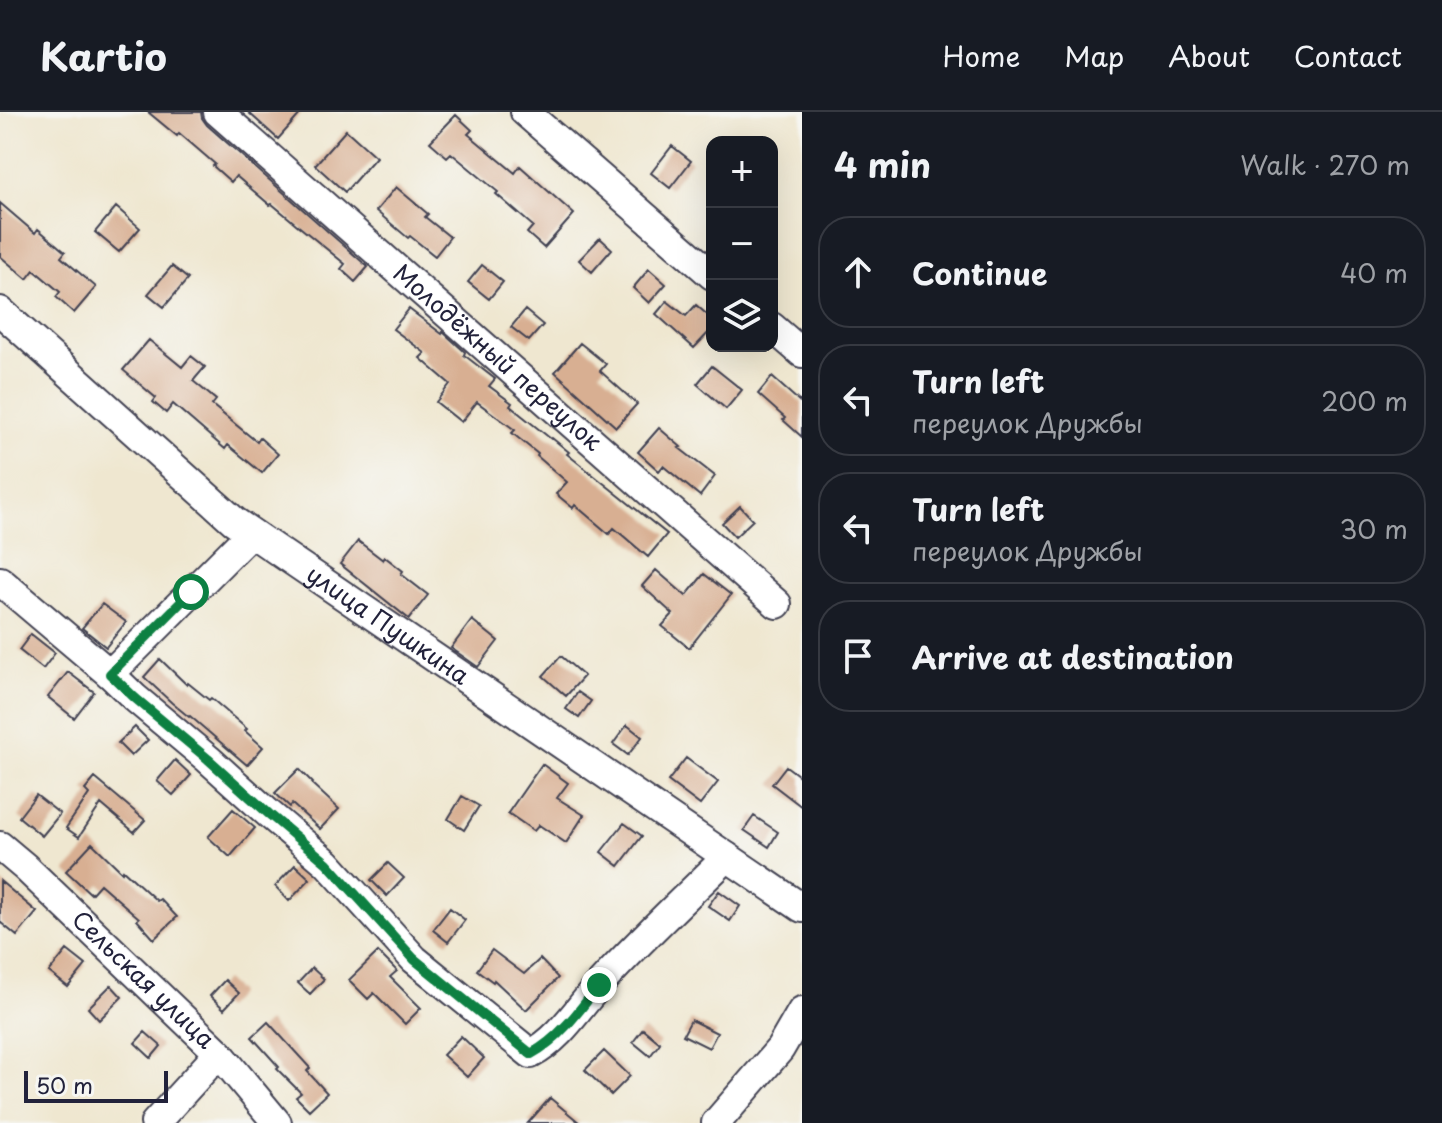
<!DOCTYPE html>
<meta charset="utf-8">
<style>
:root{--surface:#171b24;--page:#20242c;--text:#f1f3f6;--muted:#9ea1a6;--line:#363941}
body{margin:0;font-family:"Playpen Sans",sans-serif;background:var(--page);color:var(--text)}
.controls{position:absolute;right:24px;top:24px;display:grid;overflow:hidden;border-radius:16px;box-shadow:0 8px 32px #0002}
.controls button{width:72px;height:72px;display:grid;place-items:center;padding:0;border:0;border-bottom:2px solid var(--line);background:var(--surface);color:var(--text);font:40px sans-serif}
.scale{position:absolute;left:24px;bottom:20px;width:144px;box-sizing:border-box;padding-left:8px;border:4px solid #22223b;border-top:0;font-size:22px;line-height:28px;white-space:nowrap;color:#22223b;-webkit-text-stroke:6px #f6f6f2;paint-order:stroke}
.stop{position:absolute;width:24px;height:24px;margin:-18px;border:6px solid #0b8043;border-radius:50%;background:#fff}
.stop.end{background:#0b8043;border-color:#fff;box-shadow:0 2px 8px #0008}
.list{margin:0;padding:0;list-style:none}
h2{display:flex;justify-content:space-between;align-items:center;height:104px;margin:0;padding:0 32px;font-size:34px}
h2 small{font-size:26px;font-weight:400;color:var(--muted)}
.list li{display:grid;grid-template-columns:52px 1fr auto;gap:24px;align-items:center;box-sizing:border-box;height:112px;margin:0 16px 16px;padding:0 16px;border:2px solid var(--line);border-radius:32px}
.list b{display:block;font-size:30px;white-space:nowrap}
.list p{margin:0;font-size:26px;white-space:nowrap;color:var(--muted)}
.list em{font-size:26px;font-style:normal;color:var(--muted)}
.icon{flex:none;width:44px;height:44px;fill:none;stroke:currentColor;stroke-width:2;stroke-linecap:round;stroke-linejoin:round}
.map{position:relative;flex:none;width:802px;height:1011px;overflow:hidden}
header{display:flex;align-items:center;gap:48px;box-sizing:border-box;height:112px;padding:0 40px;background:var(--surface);border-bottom:2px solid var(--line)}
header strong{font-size:38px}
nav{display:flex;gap:44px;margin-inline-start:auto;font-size:28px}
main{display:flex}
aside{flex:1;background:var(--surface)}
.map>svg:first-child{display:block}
.building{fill:#d8af92}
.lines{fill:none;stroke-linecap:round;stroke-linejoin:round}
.minor-casing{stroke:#414051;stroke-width:32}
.minor{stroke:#fff;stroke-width:28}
.route{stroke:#0b8043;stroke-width:10}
.labels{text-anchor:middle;stroke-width:6;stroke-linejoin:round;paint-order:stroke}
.street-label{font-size:24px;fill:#22223b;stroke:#f6f6f2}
</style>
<header>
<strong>Kartio</strong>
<nav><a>Home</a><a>Map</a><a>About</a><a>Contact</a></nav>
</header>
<main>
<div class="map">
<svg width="802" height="1011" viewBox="0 0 802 1011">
<rect width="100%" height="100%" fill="#f6f6f2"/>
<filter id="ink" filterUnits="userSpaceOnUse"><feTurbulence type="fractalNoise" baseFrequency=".0125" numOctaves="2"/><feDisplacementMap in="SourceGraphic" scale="16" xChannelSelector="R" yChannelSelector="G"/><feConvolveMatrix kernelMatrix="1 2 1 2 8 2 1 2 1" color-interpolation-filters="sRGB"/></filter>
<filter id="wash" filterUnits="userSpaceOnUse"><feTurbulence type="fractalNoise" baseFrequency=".006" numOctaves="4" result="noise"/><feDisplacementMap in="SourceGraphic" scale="32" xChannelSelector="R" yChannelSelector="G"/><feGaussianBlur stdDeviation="1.8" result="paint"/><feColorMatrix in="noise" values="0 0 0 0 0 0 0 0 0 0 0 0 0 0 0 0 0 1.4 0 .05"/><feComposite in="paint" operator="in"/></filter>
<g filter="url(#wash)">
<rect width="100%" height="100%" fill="#efe7d0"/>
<g id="blocks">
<!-- building -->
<path class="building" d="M148,0H201L202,6L207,13L368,155L355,170L341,157L345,152L296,112L272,92L270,93L236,64L231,70L213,54L215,52L179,21L177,24Z
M248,0H302L278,27Z
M456,3L472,18L468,22L515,61L520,54L574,102L544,136L527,121L533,114L496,82L498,80L451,41L447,45L430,30Z
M346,18L376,45L345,80L315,53Z
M672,34L691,49L670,76L651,61Z
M396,75L428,102L425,105L450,125L435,144L410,124L408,126L376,99Z
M0,91L35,121L38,117L65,140L61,145L96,175L74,201L56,185L60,180L34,158L27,167L0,144Z
M116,95L140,116L119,140L95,120Z
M600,126L612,137L592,160L579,148Z
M482,153L503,170L489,187L468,170Z
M172,154L188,167L164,195L148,182Z
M649,157L666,172L649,191L633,176Z
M667,189L686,204L696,193L712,207V217L694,236L656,202Z
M409,197L442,222L443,220L465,240L464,243L495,267L489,274L512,291L510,294L551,327L552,326L569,340L567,342L667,422L648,445L614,416L609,422L575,393L573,396L556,382L567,370L537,344L538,342L512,321L515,318L477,290L461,310L436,290L450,272L420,246L425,241L393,217Z
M525,198L543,213L529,229L511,215Z
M149,228L182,255L191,244L205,255L193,269L216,288L212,293L257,330L260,326L278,342L262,361L228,333L225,337L173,292L166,301L153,290L156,286L123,258Z
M580,231L606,252L600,259L637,292L616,315L555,260Z
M712,254L742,278L726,297L697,272Z
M772,265L800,290L802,287V325L783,308L785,306L758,282Z
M659,316L681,335L679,336L715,364L700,384L663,354L659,359L638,340Z
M740,394L753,408L735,425L722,411Z
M358,429L383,448L385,445L403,459L401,462L428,483L409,507L340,452Z
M656,458L686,484L704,462L731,483L689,536L662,514L673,502L642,474Z
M102,492L126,510L106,535L82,516Z
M472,508L498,529L478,555L451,536Z
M31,522L55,541L43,557L19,538Z
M561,544L584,564L566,584L543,564Z
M160,547L187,573L188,571L209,588L211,586L247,617L245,619L263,635L247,653L190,604L189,605L172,591L144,565Z
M68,560L94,580L74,606L48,585Z
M578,580L591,589L579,606L566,597Z
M627,613L642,625L628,643L613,632Z
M135,615L148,628L131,644L118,631Z
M686,646L718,670L700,693L668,669Z
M175,648L191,663L173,683L157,669Z
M542,652L568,671L557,686L584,703L566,731L539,713L534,719L508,701Z
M786,654L802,666V695L772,672Z
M299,657L313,671L312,672L339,697L320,717L292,692L290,695L275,681Z
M95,666L145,708L134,720L101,692L79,725L66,716L89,682L85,678Z
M36,683L60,702L42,724L19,705Z
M462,684L479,694L464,718L448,707Z
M233,697L255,716L230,745L208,725Z
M754,704L778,720L769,735L744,718Z
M624,711L642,724L619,754L601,740Z
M92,731L122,760L123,758L157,789L160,787L177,805L154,827L137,808L139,806L100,772L91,782L66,759Z
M388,751L404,766L387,784L371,768Z
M295,753L310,767L289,789L275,774Z
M0,769L37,800L17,824L0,810Z
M719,779L740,794L730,809L708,794Z
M450,796L465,808L448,830L433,818Z
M67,838L86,853L68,875L49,860Z
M492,838L524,862L540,847L558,866L526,898L494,868L493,870L477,858Z
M378,840L397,859L390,865L421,896L405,912L374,881L368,887L349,868Z
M312,856L324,867L310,882L298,871Z
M225,868L239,881L224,897L210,884Z
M111,873L122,885L99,908L88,896Z
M691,908L717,921L709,936L683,923Z
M268,910L310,956L307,959L327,981L309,998L296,985L301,981L277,957L279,955L252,925Z
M643,917L660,931L650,944L633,930Z
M145,920L161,934L151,946L135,931Z
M461,924L484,946L467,965L443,943Z
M604,939L630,964L611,983L585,958Z
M550,986L580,1011H528Z"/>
</g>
</g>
<g filter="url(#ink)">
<use href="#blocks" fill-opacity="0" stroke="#414051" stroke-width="2"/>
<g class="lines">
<!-- minor casing -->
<g class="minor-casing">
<g id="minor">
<path id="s1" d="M218,0L777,492"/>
<path d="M525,0L712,163"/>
<path id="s2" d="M0,199L234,409L802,796"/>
<path d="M772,215L802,241"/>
<path d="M0,469L110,562L135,586L208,647L269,702L327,751L414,847L531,942C561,926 578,896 600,872C640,828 684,787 727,745"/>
<path d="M110,562L251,421"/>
<path id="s3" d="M0,734L25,755L219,941L277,1011"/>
<path d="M155,1011L219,941"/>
<path d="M716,1011L780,937L802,899"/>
</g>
</g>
<!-- minor -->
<use href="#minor" class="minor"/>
</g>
</g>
<g class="lines" filter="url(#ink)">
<!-- route -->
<path class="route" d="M191,480L110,562L135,586L208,647L269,702L327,751L414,847L531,942C559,927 580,898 599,873"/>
</g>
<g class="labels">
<!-- street labels -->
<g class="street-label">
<text dy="8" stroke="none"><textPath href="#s1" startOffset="372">Молодёжный переулок</textPath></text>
<text dy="8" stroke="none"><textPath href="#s2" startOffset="500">улица Пушкина</textPath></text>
<text dy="8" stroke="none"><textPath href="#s3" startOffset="196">Сельская улица</textPath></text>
</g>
</g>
</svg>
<div class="controls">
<button>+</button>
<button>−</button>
<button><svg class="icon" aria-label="layers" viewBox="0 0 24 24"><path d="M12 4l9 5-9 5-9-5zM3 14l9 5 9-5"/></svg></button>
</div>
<div class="scale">50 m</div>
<div class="stop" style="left:191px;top:480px"></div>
<div class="stop end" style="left:599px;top:873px"></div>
</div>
<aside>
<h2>4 min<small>Walk · 270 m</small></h2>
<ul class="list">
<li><svg class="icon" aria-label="ahead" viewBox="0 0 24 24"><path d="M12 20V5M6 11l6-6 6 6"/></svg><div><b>Continue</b></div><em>40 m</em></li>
<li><svg class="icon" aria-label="left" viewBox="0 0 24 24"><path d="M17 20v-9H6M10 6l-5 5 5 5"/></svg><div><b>Turn left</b><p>переулок Дружбы</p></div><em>200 m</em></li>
<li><svg class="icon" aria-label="left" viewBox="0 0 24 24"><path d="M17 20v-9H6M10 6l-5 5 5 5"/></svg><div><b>Turn left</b><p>переулок Дружбы</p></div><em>30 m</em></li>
<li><svg class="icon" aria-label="arrive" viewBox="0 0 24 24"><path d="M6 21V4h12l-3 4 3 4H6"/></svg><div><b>Arrive at destination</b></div></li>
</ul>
</aside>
</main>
